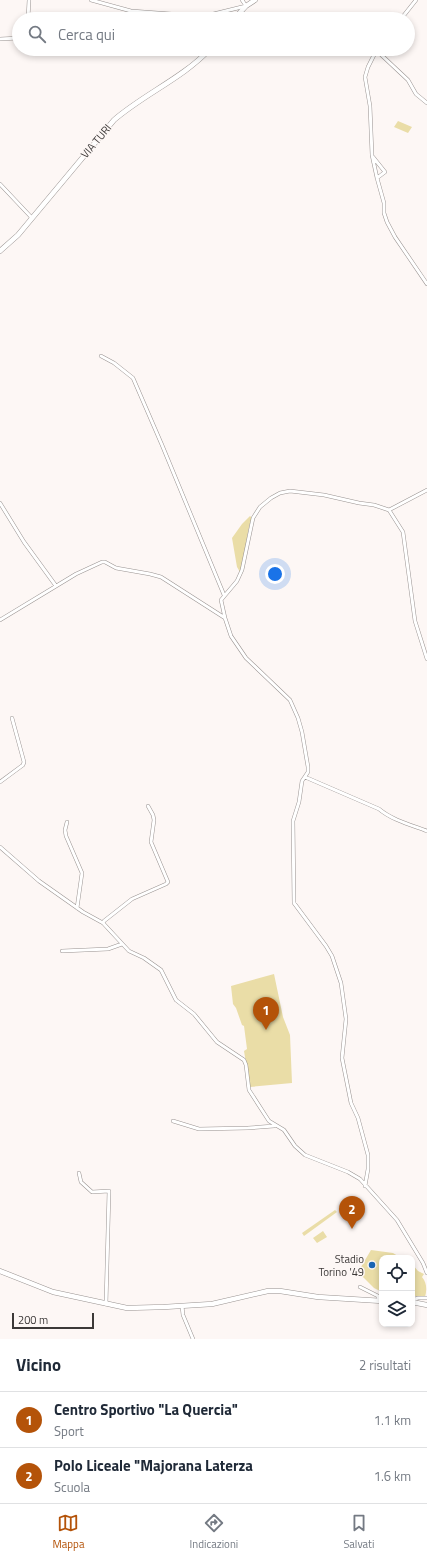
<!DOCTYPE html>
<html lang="it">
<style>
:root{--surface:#fff;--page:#f2f2f3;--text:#1f2937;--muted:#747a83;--line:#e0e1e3;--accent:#b45309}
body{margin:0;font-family:"Titillium Web",sans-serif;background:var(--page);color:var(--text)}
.controls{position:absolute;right:12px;bottom:12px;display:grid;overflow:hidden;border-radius:8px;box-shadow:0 2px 6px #0003}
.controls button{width:36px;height:36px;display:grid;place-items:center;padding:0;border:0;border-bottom:1px solid var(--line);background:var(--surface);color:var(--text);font:20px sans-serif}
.scale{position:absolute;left:12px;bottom:10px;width:82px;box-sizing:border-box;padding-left:4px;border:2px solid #3c3938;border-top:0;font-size:11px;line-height:14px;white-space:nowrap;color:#3c3938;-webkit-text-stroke:3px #fdf7f5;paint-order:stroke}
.you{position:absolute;left:275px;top:574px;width:14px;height:14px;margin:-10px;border:3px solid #fff;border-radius:50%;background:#1a73e8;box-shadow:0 0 0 6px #1a73e833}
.badge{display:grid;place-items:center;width:26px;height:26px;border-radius:50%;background:var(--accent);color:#fff;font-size:13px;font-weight:700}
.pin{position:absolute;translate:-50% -33px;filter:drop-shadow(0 1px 2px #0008)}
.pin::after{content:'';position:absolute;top:21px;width:14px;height:12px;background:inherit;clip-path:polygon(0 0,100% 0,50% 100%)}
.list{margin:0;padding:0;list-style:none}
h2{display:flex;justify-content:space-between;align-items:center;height:52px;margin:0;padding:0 16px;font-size:17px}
h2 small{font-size:13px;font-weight:400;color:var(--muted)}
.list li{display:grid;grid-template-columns:26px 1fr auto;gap:12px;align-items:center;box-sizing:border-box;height:56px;padding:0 16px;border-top:1px solid var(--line)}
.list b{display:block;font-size:15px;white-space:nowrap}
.list p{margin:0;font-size:13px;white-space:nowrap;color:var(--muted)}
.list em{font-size:13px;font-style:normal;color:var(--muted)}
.icon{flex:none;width:22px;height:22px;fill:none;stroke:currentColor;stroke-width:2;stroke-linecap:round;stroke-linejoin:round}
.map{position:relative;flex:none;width:427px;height:1339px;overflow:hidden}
.search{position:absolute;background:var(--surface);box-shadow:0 2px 6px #0003;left:12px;right:12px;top:12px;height:44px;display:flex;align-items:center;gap:10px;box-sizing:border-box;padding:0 14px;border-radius:22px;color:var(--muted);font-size:15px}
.sheet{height:164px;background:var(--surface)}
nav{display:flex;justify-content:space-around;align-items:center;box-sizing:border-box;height:56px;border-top:1px solid var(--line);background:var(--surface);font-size:11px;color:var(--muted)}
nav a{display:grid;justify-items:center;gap:2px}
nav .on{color:var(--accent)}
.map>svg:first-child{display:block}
.green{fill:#eadda7}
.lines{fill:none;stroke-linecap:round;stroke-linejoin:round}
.street-casing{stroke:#999391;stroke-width:4}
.secondary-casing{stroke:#999391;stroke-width:5.5}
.street{stroke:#fff;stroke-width:3}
.secondary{stroke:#fff;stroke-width:4.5}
.poi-dot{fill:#1a65b4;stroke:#fdf7f5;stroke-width:1.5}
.labels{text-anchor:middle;stroke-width:3;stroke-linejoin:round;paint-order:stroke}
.street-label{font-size:11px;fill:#3c3938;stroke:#fdf7f5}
.poi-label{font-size:11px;fill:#3c3938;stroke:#fdf7f5;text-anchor:end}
</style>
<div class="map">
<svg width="427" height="1339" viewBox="0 0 427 1339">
<rect width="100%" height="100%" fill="#fdf7f5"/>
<!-- green -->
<path class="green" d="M398,121L412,127L408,133L394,127Z
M250,516L252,518C245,535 247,555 240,572L237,567L232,538L242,524Z
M274,974L283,1017L290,1035L292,1083L250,1087L244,1051L247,1049L244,1026L242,1025L236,1008L233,1004L231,986Z
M335,1210L337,1212L304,1236L302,1233Z
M323,1231L327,1237L317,1243L313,1238Z
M371,1250L393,1253L401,1258H382V1292L374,1288L358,1272Z
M412,1264L418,1271L424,1274L422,1277C427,1283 427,1290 425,1297L414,1296L412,1298Z"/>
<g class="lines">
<!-- street casing -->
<g class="street-casing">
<path id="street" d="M91,0L131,11L185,15L197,18L246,6L242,0
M28,19L29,0
M401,19L416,0
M0,39L19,38
M377,49L368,67L365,77L370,106L372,155L377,178L384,203V213L387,222L395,237L427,284
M376,50L408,80L416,94L427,103
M373,157L385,172L377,178
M0,184L32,218
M101,356L114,363L133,378L162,445L224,595
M0,503L24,542L56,586
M389,510L427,490
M225,618L221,600L237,581L242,570L253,518L260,507L271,498L280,493L290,491L324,495L359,503L374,505L389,510L403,532L415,621L427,659
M0,620L76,574L102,562H105L116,568L150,574L161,577L225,618L231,636L246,658L290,700L298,718L302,732L308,767V772L302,781L299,802L293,821L294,903L326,946L332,956L341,983L346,1019L342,1058L351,1103L358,1118L368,1155V1169L365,1186
M305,777L379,809C392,820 411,825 427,831
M0,782L23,765L24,762L12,718
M67,822L65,830L66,836L82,873L77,908
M0,847L39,881L83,912L103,923L129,951L144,958L161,970L176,1000L194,1014L217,1042L244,1060L246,1065L249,1090L269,1121L284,1130L295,1146L305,1155L348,1172L360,1179L397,1220L423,1263L427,1273
M103,923L104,921L132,899L166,884L168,882L151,842L154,820L153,815L148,806
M62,951L108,949L122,944
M173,1121L199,1129L248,1128L274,1126
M79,1173L81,1182L92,1192L109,1191L106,1304
M360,1287L378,1296L379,1300
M412,1300L418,1298H427
M182,1306L183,1315L193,1339"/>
</g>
<!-- secondary casing -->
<g class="secondary-casing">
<path id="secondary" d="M234,19L246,6L255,0
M0,251L18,235L114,120C144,94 183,78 210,49
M0,1271L53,1292L127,1308L164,1307L212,1304L268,1291H280L318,1297L382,1301
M412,1302L427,1305"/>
</g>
<!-- street -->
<use href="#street" class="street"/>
<!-- secondary -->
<use href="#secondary" class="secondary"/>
</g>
<!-- markers -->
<circle class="poi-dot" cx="372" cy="1265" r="4"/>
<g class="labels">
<!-- street labels -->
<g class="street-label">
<text transform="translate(96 141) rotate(-50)" y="4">VIA TURI</text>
</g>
<!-- poi labels -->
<g class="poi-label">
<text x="364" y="1263">Stadio<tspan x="364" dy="13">Torino '49</tspan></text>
</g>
</g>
</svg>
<div class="controls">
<button><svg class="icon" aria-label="locate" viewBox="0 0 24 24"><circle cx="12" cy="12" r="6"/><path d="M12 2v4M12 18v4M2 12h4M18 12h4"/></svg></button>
<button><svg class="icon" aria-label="layers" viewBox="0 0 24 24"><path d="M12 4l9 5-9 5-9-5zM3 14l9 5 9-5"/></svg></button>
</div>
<div class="scale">200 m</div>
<div class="you"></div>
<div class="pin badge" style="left:266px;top:1030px">1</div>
<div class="pin badge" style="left:352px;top:1229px">2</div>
<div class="search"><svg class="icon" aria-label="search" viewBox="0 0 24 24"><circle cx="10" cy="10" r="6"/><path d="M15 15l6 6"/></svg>Cerca qui</div>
</div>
<section class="sheet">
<h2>Vicino<small>2 risultati</small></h2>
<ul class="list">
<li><span class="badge">1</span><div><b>Centro Sportivo &quot;La Quercia&quot;</b><p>Sport</p></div><em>1.1 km</em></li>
<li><span class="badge">2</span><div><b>Polo Liceale &quot;Majorana Laterza</b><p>Scuola</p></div><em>1.6 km</em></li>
</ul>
</section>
<nav>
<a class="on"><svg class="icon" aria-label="map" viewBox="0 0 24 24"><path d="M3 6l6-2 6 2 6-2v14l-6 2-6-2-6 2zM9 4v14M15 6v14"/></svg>Mappa</a>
<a><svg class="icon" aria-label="directions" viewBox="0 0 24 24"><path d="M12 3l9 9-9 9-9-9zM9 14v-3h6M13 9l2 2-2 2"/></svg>Indicazioni</a>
<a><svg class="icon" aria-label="saved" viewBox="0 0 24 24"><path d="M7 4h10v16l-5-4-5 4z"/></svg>Salvati</a>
</nav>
